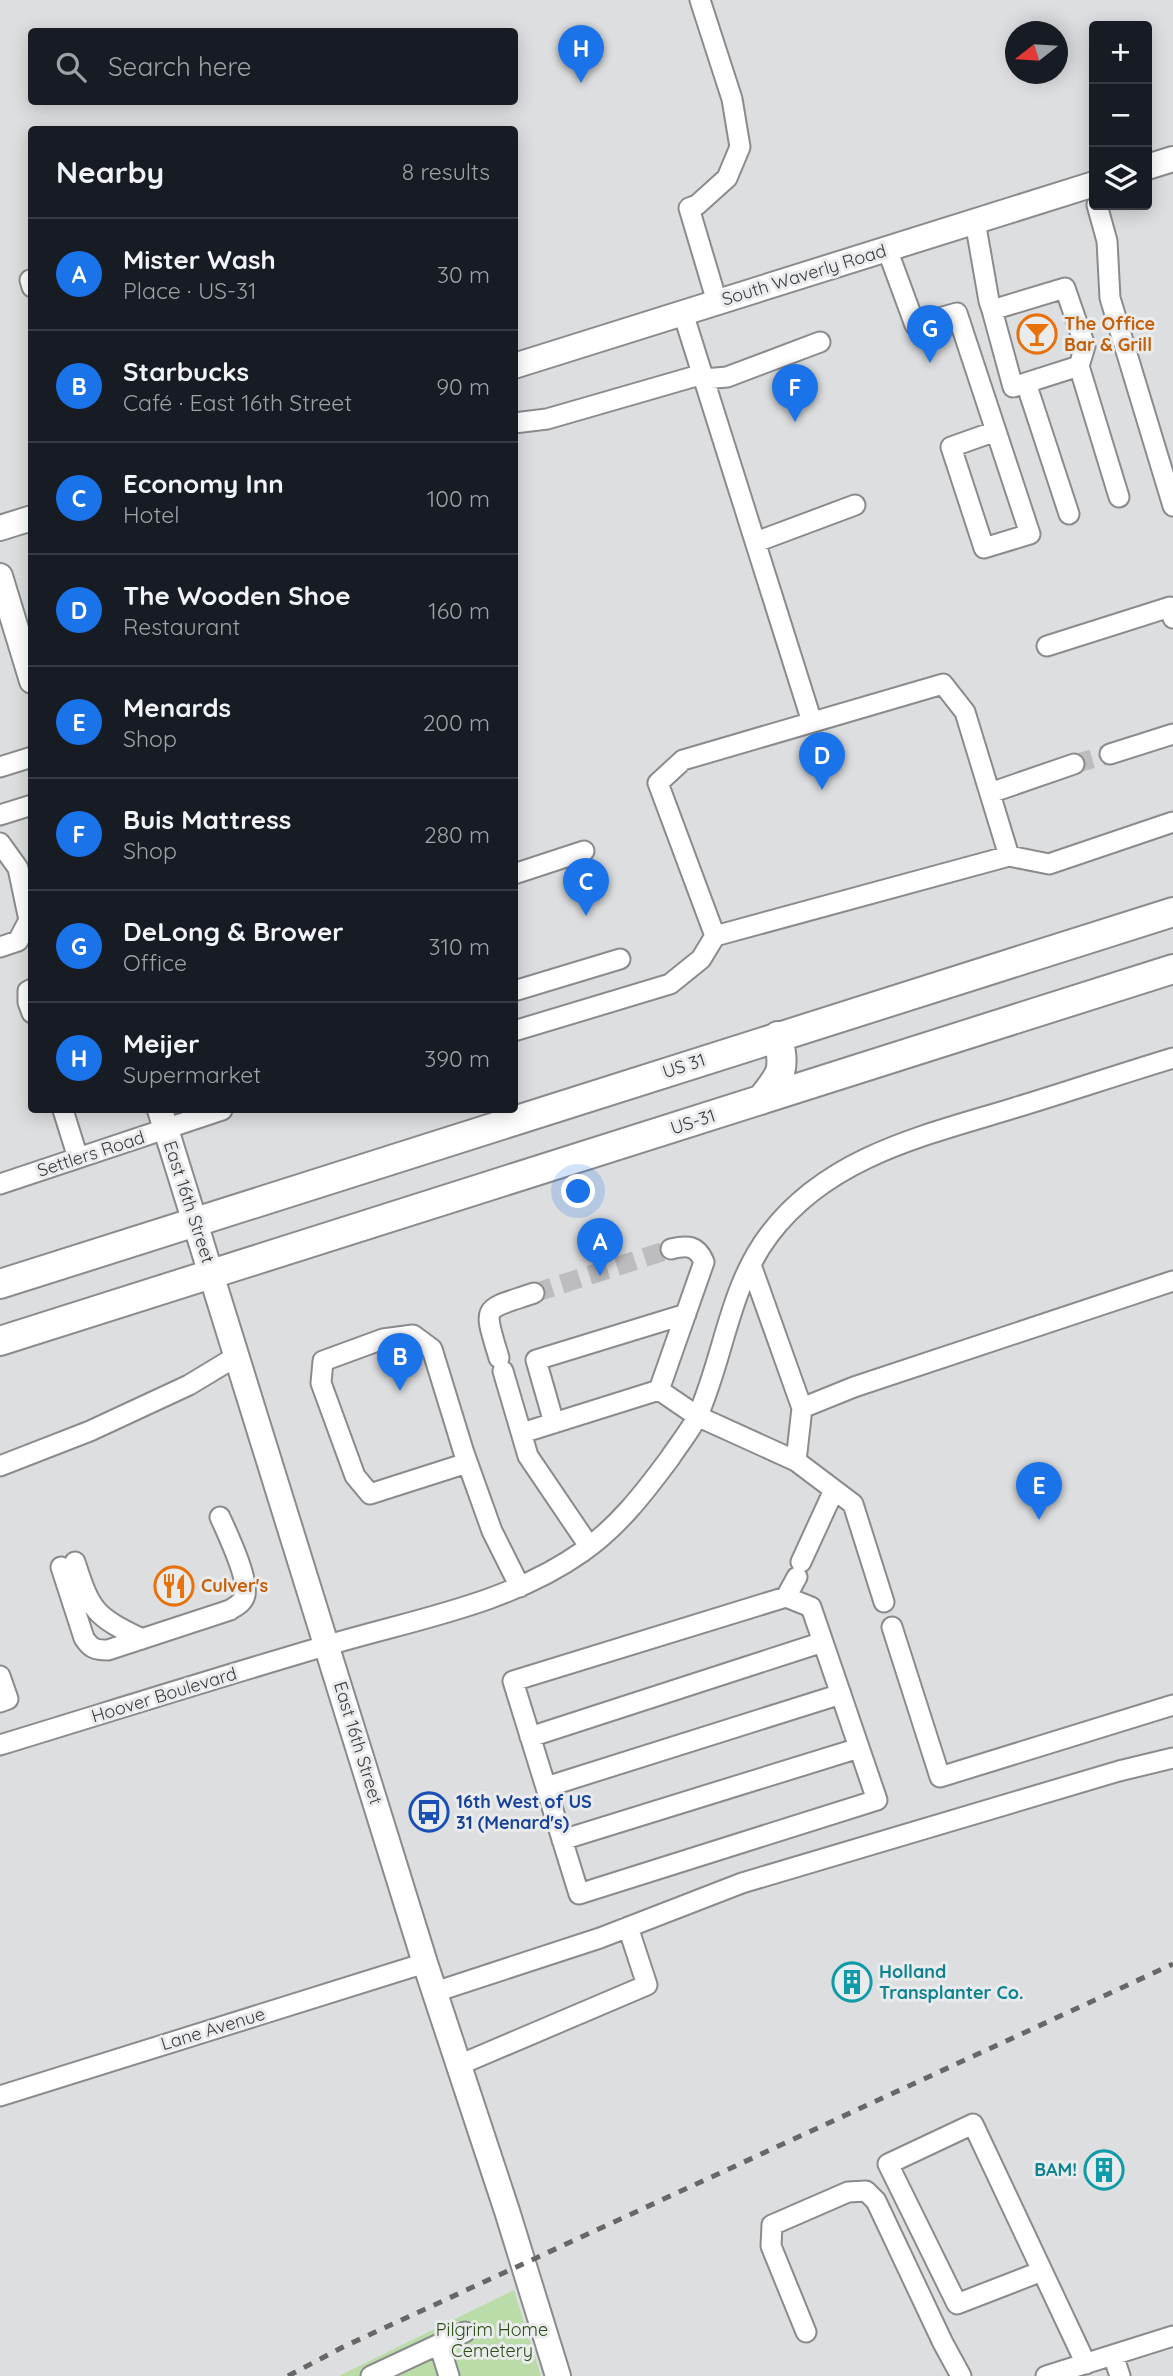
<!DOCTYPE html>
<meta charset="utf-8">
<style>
:root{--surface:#171b24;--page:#20242c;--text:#f1f3f6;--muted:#9ea1a6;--line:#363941;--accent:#1a73e8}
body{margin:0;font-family:Quicksand,sans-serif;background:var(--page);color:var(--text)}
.controls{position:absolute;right:21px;top:21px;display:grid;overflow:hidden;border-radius:7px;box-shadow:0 4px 18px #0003}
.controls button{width:63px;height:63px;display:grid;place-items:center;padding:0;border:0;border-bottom:2px solid var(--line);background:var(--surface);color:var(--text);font:35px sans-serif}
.compass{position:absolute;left:1005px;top:21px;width:63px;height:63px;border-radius:50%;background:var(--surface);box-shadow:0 4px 18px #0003;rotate:253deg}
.you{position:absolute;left:579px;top:1192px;width:24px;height:24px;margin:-18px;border:5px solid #fff;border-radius:50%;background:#1a73e8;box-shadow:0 0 0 10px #1a73e833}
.badge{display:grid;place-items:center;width:46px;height:46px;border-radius:50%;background:var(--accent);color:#fff;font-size:23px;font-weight:700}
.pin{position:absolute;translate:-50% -58px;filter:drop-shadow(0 2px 4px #0008)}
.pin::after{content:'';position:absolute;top:37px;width:24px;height:21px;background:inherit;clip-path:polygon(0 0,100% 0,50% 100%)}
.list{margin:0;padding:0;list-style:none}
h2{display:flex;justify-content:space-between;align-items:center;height:91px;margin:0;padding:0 28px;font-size:30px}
h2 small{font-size:23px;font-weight:400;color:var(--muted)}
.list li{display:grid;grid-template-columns:46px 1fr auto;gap:21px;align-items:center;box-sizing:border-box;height:112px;padding:0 28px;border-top:2px solid var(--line)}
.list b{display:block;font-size:26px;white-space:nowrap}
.list p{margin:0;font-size:23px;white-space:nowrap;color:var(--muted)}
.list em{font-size:23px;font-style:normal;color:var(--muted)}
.icon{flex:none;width:38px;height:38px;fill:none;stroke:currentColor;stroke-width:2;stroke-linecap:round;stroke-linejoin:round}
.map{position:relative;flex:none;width:1173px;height:2376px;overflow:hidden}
.search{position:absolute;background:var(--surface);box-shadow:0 4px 18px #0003;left:28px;top:28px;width:490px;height:77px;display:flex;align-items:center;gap:18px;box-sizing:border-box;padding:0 24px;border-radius:7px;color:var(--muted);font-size:26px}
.panel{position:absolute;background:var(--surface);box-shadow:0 4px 18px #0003;left:28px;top:126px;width:490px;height:987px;border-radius:7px}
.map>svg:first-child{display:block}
.green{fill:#badca8}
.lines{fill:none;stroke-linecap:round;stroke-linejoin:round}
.minor-tunnel{stroke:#bdbdbf;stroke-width:19;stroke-dasharray:19 10;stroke-linecap:butt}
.minor-casing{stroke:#8a8b8d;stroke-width:23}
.major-casing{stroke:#8a8b8d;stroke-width:28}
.highway-casing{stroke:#8a8b8d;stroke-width:32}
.minor{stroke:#fff;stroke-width:19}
.major{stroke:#fff;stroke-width:24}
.highway{stroke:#fff;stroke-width:28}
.rail{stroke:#676768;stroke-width:5;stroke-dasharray:9 9;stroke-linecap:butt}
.labels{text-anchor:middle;stroke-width:6;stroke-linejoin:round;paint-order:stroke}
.street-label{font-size:18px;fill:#3b3b3c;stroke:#eaebed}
.food-label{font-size:18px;font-weight:bold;fill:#c56008;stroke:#eaebed;text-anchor:start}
.transit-label{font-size:18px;font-weight:bold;fill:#164399;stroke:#eaebed;text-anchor:start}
.culture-label{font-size:18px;font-weight:bold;fill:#0d838f;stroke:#eaebed;text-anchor:start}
.park-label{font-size:18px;fill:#2c4e16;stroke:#eaebed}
</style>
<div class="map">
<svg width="1173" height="2376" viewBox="0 0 1173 2376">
<rect width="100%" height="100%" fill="#dddee0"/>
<!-- green -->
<path class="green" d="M514,2290L541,2376H339Z"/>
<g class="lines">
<!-- minor-tunnel -->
<path class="minor-tunnel" d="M1074,764L1110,754
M534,1293L671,1249"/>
<!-- minor casing -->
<g class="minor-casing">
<path id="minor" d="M700,0L732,99L740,147L727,178L697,205L689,208L717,302
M1097,205L1107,241L1110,298L1173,506
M975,221L989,301L992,310L1013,387L1079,366L1085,346L1065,288L992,310
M887,249L915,325L957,313L1030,534L984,548L951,447L996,431
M30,280L32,287
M683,313L812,722
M1079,366L1119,497
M704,379L727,377L820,342
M1026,383L1069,514
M514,423L547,419L703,374
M756,542L855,505
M1047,646L1170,607L1173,618
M1110,754L1173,734
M0,767L32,757
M990,793L1074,764
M0,815L32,805
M0,843L18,868L29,920L18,941L0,947
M1009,856L1049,864L1173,822
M514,874L584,851
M32,989L28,991V1002L32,1013
M514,991L620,959
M514,1031L670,984L701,959L715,936L658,783L683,760L943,684L965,712L1009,856L715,936
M63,1110L78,1158
M0,1184L222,1110
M751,1265L802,1408
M499,1358C483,1304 481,1311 534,1293
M503,1371L528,1456L589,1546
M659,1390L697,1416L796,1461L802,1408L854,1387L1173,1281
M659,1390L704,1262C697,1245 687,1245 671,1249
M554,1423L536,1360L686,1314
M522,1433L659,1390
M796,1461L853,1504L884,1602
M467,1463L370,1494L355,1476L321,1383L323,1361L383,1339L413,1335L432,1349L464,1453L492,1531L520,1587
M0,1466L90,1431L189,1385L237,1356
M75,1562C91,1612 95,1616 142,1639
M801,1562L834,1490
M61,1567L84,1638C91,1649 96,1650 108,1650L230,1610C236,1606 243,1603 245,1595C249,1578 227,1533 220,1517
M786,1597L811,1607L877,1800L579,1894L513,1681L786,1597L797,1577
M892,1627L940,1777L1173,1705
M0,1676L8,1699L0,1702
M530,1737L823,1642
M0,1745C108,1712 216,1678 325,1646C411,1620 507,1605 582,1552C618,1527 644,1493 670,1458C679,1444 691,1430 698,1415C724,1356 729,1288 769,1235C828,1156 926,1135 1014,1108C1067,1092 1120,1074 1173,1058
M546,1787L841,1694
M562,1840L859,1748
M435,1992L600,1938L742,1883L1119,1771L1173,1758
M459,2065L647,1985L628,1927
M0,2096L425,1963
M1042,2271L957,2304L888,2164L973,2124L1086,2364
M806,2332L771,2246L772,2225L848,2192L866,2191L876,2201L943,2343L961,2376
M439,2344L449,2376
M1113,2355L1120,2376
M371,2376L465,2332
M1046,2376L1173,2336"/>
</g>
<!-- major casing -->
<g class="major-casing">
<path id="major" d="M1147,167L1173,159
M514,366L1094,184
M0,528L32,518
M0,576L32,681
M160,1110L425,1963L507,2211L558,2376"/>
</g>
<!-- highway casing -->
<g class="highway-casing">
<path id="highway" d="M761,1100C783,1073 785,1070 778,1036
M0,1284L1173,912
M0,1341L1173,969"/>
</g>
<!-- minor -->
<use href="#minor" class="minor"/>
<!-- major -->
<use href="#major" class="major"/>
<!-- highway -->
<use href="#highway" class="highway"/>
<!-- rail -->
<path class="rail" d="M288,2376L343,2347L1173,1964"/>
</g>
<!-- icons -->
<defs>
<g id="bar-ring" transform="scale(2.0125)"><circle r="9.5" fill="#eaebed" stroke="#e8710a" stroke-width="1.5"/><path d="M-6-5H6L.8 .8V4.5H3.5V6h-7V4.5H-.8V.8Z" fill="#e8710a"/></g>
<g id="restaurant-ring" transform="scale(2.0125)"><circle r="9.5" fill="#eaebed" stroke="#e8710a" stroke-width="1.5"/><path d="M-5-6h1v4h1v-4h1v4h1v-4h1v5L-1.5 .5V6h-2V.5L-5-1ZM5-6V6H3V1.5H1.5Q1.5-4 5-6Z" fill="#e8710a"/></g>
<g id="bus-ring" transform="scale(2.0125)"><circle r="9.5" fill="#eaebed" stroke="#1a4fb4" stroke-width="1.5"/><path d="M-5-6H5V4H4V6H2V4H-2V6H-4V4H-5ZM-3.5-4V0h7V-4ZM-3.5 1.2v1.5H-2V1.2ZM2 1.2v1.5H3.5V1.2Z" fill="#1a4fb4"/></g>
<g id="building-ring" transform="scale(2.0125)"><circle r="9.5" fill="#eaebed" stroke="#0f9aa8" stroke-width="1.5"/><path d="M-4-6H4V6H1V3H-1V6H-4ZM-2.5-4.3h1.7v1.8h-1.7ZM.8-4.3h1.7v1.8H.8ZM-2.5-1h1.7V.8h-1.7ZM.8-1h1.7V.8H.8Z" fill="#0f9aa8"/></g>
</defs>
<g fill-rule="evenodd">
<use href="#bar-ring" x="1037" y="334"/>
<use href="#restaurant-ring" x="174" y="1586"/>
<use href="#bus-ring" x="429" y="1812"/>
<use href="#building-ring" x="852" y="1982"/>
<use href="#building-ring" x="1104" y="2170"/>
</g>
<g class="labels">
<!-- street labels -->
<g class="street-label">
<text transform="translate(804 275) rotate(-17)" y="6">South Waverly Road</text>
<text transform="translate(684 1066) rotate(-18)" y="6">US 31</text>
<text transform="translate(693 1122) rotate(-18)" y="6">US-31</text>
<text transform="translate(91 1154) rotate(-18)" y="6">Settlers Road</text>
<text transform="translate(189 1202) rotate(72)" y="6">East 16th Street</text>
<text transform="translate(164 1695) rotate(-17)" y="6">Hoover Boulevard</text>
<text transform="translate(358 1743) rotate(73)" y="6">East 16th Street</text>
<text transform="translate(213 2029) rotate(-17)" y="6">Lane Avenue</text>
</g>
<!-- food labels -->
<g class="food-label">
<text x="1064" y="330">The Office<tspan x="1064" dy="21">Bar &amp; Grill</tspan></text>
<text x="201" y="1592">Culver's</text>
</g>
<!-- transit labels -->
<g class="transit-label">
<text x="456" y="1808">16th West of US<tspan x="456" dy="21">31 (Menard's)</tspan></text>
</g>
<!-- culture labels -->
<g class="culture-label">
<text x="879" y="1978">Holland<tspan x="879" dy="21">Transplanter Co.</tspan></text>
<text x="1077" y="2176" text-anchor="end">BAM!</text>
</g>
<!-- park labels -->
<g class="park-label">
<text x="492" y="2336">Pilgrim Home<tspan x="492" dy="21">Cemetery</tspan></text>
</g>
</g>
</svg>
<div class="controls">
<button>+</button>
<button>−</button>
<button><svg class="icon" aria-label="layers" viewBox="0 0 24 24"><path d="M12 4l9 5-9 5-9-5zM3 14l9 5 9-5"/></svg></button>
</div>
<svg class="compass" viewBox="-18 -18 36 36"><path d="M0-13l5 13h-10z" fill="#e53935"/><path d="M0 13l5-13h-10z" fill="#9ea1a6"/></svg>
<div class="you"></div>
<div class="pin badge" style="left:600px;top:1276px">A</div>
<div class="pin badge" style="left:400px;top:1391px">B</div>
<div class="pin badge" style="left:586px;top:916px">C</div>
<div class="pin badge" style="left:822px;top:790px">D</div>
<div class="pin badge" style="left:1039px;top:1520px">E</div>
<div class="pin badge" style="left:795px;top:422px">F</div>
<div class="pin badge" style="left:930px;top:363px">G</div>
<div class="pin badge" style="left:581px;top:83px">H</div>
<div class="search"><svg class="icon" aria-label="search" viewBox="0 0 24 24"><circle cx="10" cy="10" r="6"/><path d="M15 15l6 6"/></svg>Search here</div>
<section class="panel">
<h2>Nearby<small>8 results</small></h2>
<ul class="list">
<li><span class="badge">A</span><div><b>Mister Wash</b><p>Place · US-31</p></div><em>30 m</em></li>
<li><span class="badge">B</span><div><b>Starbucks</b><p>Café · East 16th Street</p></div><em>90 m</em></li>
<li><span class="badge">C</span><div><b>Economy Inn</b><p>Hotel</p></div><em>100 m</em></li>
<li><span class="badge">D</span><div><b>The Wooden Shoe</b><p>Restaurant</p></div><em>160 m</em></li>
<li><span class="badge">E</span><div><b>Menards</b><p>Shop</p></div><em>200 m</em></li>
<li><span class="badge">F</span><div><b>Buis Mattress</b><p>Shop</p></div><em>280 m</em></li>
<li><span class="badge">G</span><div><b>DeLong &amp; Brower</b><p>Office</p></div><em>310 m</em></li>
<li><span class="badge">H</span><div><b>Meijer</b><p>Supermarket</p></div><em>390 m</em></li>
</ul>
</section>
</div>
